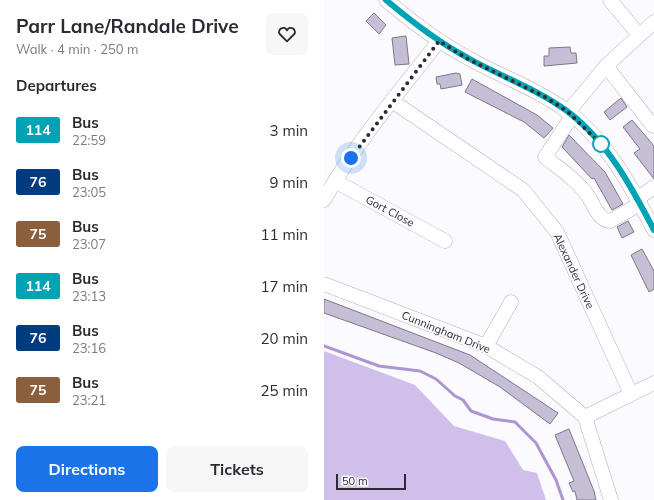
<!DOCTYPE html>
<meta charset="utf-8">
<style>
:root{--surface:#fff;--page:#f7f7f7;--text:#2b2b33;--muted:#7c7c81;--accent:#1a73e8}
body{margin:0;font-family:Mulish,sans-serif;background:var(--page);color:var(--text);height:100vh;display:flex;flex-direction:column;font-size:15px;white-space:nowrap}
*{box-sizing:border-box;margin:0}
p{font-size:13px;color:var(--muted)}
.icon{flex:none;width:22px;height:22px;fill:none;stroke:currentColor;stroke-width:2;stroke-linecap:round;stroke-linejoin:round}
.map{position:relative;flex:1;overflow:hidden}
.panel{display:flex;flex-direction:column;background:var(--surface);width:324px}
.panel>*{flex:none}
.badge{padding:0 8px;border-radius:3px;font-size:14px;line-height:26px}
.scale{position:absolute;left:12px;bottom:10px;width:70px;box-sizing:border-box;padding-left:4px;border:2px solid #2e2b33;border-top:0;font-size:11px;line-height:14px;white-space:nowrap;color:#2e2b33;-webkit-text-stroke:3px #fbfafe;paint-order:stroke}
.you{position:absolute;width:20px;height:20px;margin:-10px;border:3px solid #fff;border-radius:50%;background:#1a73e8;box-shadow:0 0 0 6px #1a73e833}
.map>.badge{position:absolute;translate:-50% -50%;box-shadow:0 0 0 2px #fff}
h2{padding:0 16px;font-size:15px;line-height:36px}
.round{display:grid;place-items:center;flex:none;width:42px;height:42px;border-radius:8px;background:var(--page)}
.overview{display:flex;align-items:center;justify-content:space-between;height:68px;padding:0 16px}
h1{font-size:19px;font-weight:700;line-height:30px}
.primary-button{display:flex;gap:8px;margin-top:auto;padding:8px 16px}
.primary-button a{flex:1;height:46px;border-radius:8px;background:var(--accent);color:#fff;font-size:16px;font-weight:700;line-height:46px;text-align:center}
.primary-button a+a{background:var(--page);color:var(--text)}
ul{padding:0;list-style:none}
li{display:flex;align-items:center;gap:12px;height:52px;padding:0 16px}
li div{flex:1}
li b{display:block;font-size:15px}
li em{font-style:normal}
li .badge{min-width:44px;font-weight:700;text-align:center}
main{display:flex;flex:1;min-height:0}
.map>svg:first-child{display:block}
.green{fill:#d0bfeb}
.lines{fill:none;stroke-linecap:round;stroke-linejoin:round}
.stream{stroke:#ad95d2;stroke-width:3}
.building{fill:#c6bed4;stroke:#7e778a}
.minor-casing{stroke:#b5adc2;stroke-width:15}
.minor{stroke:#fff;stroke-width:14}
.line-casing{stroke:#fff;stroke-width:9}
.line{stroke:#00a3b4;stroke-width:6}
.walk{stroke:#2e2b33;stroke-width:4;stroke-dasharray:0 7.2}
.stop-dot{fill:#fff;stroke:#00a3b4;stroke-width:2}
.labels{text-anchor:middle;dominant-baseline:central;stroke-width:3.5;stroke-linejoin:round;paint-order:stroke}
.street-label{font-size:11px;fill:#2e2b33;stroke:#fbfafe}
</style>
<main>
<section class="panel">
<div class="overview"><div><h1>Parr Lane/Randale Drive</h1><p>Walk · 4 min · 250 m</p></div><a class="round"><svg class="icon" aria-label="heart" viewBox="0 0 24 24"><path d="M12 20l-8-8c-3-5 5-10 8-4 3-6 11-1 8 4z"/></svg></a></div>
<h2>Departures</h2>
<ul>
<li><span class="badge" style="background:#00a3b4;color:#fff">114</span><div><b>Bus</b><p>22:59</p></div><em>3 min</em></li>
<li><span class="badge" style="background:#003b80;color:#fff">76</span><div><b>Bus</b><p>23:05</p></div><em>9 min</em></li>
<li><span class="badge" style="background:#8b5e3c;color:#fff">75</span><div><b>Bus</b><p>23:07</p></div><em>11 min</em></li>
<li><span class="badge" style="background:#00a3b4;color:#fff">114</span><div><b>Bus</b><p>23:13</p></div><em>17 min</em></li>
<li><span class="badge" style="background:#003b80;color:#fff">76</span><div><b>Bus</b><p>23:16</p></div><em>20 min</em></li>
<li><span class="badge" style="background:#8b5e3c;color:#fff">75</span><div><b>Bus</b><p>23:21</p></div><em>25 min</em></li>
</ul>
<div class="primary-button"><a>Directions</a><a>Tickets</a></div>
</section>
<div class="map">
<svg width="330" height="500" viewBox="0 0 330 500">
<rect width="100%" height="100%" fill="#fbfafe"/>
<!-- green -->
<polygon class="green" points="0,351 91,385 130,426 181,441 199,470 213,473 222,500 0,500"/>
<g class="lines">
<!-- stream -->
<polyline class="stream" points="0,346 55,366 96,371 112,379 131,396 139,400 147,411 169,419 191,422 212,443 232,480 239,500"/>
</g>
<!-- building -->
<g class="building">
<polygon points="50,13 62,25 55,34 42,21"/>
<polygon points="82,36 85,64 71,65 68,38"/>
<polygon points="246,47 247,53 252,53 253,63 220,66 220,56 225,56 225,48"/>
<polygon points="132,73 136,74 138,85 117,89 116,84 113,84 112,77"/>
<polygon points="148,79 213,115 229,128 220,138 200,122 141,92"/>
<polygon points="297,98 303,107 286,120 280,112"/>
<polygon points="308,120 330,146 330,179 310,153 316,149 299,127"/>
<polygon points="245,135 281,172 299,204 288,210 270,178 268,179 238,147"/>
<polygon points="304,221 310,232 298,238 293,227"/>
<polygon points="318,249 330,271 330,289 325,292 307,255"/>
<polygon points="0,299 146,355 234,413 226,424 176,387 135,363 112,353 0,313"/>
<polygon points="245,429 270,491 272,500 253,500 251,491 249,492 245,483 250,481 231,435"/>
</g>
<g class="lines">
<!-- minor casing -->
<g class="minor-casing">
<g id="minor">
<path d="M 62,0 C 88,22 114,42 144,58 C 176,76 213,89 243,111 C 283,141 307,186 330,230"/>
<polyline points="286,0 315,35"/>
<polyline points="282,66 329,126"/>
<polyline points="68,101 199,190 233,232 307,394"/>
<polyline points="244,112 282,66 330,22"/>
<path d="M 248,116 L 221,157 C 236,169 253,180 264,196 C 270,205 274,220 286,221 L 316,204"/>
<polyline points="11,181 121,241"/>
<polyline points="313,199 330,187"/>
<path d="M 0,200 C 30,145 76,91 115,41"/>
<polyline points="0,284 162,346 214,377 261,417 287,500"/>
<polyline points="162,346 187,302"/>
<polyline points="261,417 330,383"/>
</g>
</g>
<!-- minor -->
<use href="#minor" class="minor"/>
</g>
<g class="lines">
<!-- line casing -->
<g class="line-casing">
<path id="line" d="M 62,0 C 88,22 114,42 144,58 C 176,76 213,89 243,111 C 283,141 307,186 330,230"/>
</g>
<!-- line -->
<use href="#line" class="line"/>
<!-- walk -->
<polyline class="walk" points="27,158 115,41 144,59 221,97 244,112 282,149 277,144"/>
</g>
<!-- markers -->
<circle class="stop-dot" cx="277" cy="144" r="8"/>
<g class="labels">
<!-- street labels -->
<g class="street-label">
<text transform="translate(66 211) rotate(28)">Gort Close</text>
<text transform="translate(250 271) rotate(65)">Alexander Drive</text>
<text transform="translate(122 332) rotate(22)">Cunningham Drive</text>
</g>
</g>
</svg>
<div class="scale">50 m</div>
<div class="you" style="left:27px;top:158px"></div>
</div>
</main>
